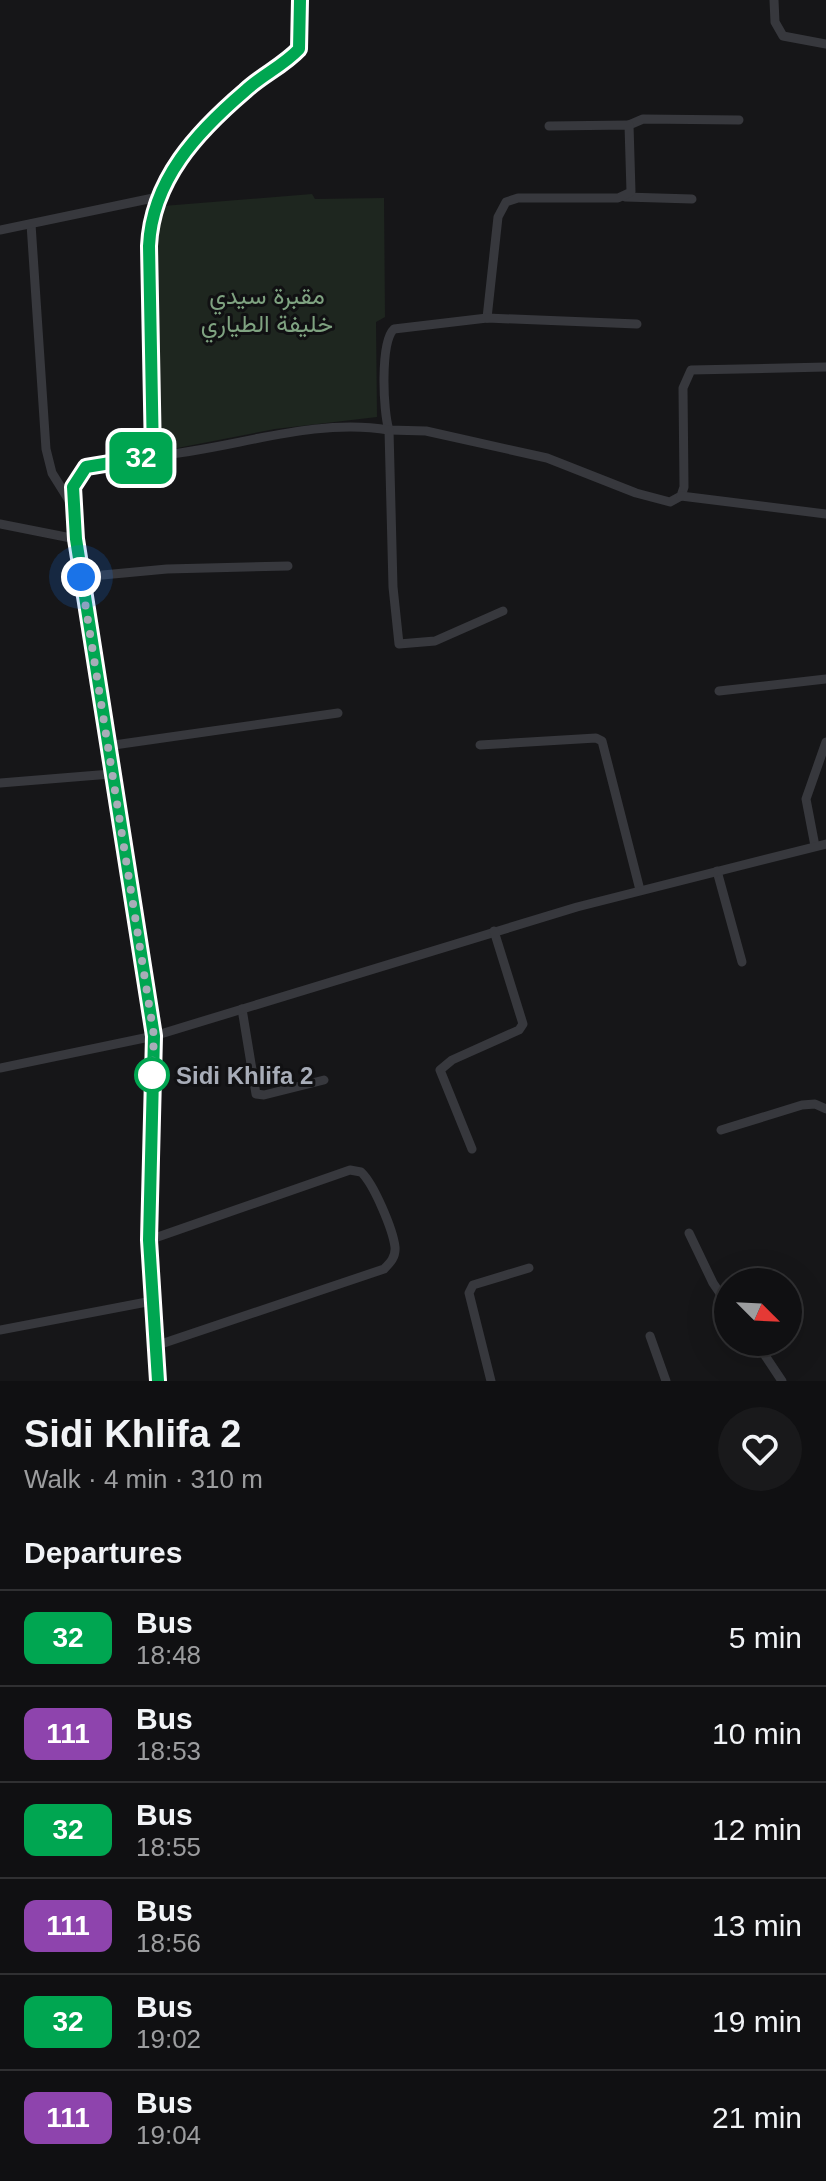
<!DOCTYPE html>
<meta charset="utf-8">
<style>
:root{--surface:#101012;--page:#19191b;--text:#f1f3f6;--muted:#9c9d9f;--line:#303032}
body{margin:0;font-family:Arial,Vazirmatn,sans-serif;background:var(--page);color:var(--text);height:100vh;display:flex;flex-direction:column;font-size:30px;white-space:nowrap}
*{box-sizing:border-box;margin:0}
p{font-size:26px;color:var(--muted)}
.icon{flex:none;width:44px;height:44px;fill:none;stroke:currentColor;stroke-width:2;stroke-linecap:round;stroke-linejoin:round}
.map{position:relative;height:1381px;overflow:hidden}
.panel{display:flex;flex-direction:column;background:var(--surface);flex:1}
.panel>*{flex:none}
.badge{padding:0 16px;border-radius:12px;font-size:28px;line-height:52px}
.needle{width:52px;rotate:114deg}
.fabs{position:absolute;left:714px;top:1268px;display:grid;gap:16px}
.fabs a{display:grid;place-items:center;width:88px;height:88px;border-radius:50%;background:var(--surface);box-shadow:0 8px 32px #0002,0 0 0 2px var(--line);font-size:40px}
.you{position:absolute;width:40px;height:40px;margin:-20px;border:6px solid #fff;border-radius:50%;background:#1a73e8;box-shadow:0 0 0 12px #1a73e833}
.map>.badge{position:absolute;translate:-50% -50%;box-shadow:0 0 0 4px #fff}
h2{padding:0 24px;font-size:30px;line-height:72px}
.round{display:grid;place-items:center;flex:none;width:84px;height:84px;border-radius:42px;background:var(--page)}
.head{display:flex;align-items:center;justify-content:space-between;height:136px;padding:0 24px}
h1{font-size:38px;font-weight:700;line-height:60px}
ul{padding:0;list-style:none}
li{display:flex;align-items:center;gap:24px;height:96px;padding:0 24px;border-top:2px solid var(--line)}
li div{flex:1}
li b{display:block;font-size:30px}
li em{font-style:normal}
li .badge{min-width:88px;font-weight:700;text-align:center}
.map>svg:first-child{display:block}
.green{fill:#1e261f}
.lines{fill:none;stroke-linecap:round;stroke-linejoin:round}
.street{stroke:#37383d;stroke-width:9}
.line-casing{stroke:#fff;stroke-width:18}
.line{stroke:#00a651;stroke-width:12}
.walk{stroke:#a8adb8;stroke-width:8;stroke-dasharray:0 14.4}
.stop-dot{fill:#fff;stroke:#00a651;stroke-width:4}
.labels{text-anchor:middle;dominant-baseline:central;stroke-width:6;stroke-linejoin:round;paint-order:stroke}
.park-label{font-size:24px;fill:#7fa381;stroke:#111113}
.stop-label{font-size:24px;font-weight:bold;fill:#a8adb8;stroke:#111113;text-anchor:start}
</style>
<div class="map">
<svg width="826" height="1381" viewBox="0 0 826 1381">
<rect width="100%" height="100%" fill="#161618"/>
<!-- green -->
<polygon class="green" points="312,194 315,199 384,198 385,317 376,322 377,417 275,429 167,450 160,444 156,229 163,206"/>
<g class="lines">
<!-- street -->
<g class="street">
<polyline points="774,0 775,22 783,36 826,44"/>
<polyline points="629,125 643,119 739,120"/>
<polyline points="625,197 692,199"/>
<polyline points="31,224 46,449 52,473 72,505"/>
<polyline points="0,230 158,197"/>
<polyline points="487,318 498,217 506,202 518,198 618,198 631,192 629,125 549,126"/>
<path d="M 637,324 L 487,318 L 394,329 C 380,342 383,412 389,430 L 426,431 L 547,458 L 636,493 L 670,502 L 681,496 L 684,487 L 683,388 L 691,370 L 826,367"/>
<path d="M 153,456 C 231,450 310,417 389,430 L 393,587 L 399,644 L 435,641 L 503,611"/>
<polyline points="681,496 826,514"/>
<polyline points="0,524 76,539"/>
<polyline points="81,577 167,569 288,566"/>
<polyline points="719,691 826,679"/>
<polyline points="480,745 596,738 602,741 640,890"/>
<polyline points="107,746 338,713"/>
<polyline points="0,783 111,774"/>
<polyline points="815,846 806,799 826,742"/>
<polyline points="717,871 742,962"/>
<polyline points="242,1009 256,1094 264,1095 324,1080"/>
<polyline points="0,1068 154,1036 577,907 826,844"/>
<polyline points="721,1130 802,1105 815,1104 826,1109"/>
<polyline points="472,1149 440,1070 452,1060 519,1030 523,1024 494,931"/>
<polyline points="689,1233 713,1283 728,1305"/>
<path d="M 149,1240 L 350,1170 L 361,1172 C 374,1184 393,1230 395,1247 C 396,1257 390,1263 384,1269 L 155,1346"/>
<polyline points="0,1330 152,1301"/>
<polyline points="650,1336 666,1381"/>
<polyline points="756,1342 782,1381"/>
<path d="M 158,1381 L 149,1240 L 154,1036 L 76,539 L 73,487 L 86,467 L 153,456 L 149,246 C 152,180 197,132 245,91 C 262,75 283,66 299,49 L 300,0"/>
<polyline points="491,1381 469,1293 473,1285 529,1268"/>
</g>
</g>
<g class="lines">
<!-- line casing -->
<g class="line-casing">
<path id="line" d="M 158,1381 L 149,1240 L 154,1036 L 76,539 L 73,487 L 86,467 L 153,456 L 149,246 C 152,180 197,132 245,91 C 262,75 283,66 299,49 L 300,0"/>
</g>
<!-- line -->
<use href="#line" class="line"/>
<!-- walk -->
<polyline class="walk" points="81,577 154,1036 152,1075"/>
</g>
<!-- markers -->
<circle class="stop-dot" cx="152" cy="1075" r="16"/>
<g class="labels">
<!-- park labels -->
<g class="park-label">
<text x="267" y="295">مقبرة سيدي<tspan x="267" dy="28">خليفة الطياري</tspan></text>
</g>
<!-- stop labels -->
<g class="stop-label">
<text x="176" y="1075">Sidi Khlifa 2</text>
</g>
</g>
</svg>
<div class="fabs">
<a><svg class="needle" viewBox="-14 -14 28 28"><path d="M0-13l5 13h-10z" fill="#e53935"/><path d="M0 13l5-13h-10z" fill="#9c9d9f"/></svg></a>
</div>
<div class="you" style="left:81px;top:577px"></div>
<b class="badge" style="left:141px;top:458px;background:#00a651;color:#fff">32</b>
</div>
<section class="panel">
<div class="head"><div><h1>Sidi Khlifa 2</h1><p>Walk · 4 min · 310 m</p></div><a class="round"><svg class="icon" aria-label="heart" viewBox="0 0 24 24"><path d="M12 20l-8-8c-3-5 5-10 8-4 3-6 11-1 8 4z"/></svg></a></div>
<h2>Departures</h2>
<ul>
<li><span class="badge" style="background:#00a651;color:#fff">32</span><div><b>Bus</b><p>18:48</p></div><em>5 min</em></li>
<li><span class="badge" style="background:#8e44ad;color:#fff">111</span><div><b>Bus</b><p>18:53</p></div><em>10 min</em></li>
<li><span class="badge" style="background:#00a651;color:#fff">32</span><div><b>Bus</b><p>18:55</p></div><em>12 min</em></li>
<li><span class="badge" style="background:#8e44ad;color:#fff">111</span><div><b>Bus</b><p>18:56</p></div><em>13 min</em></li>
<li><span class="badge" style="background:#00a651;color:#fff">32</span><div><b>Bus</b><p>19:02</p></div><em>19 min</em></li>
<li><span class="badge" style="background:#8e44ad;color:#fff">111</span><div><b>Bus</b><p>19:04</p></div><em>21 min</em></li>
</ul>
</section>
